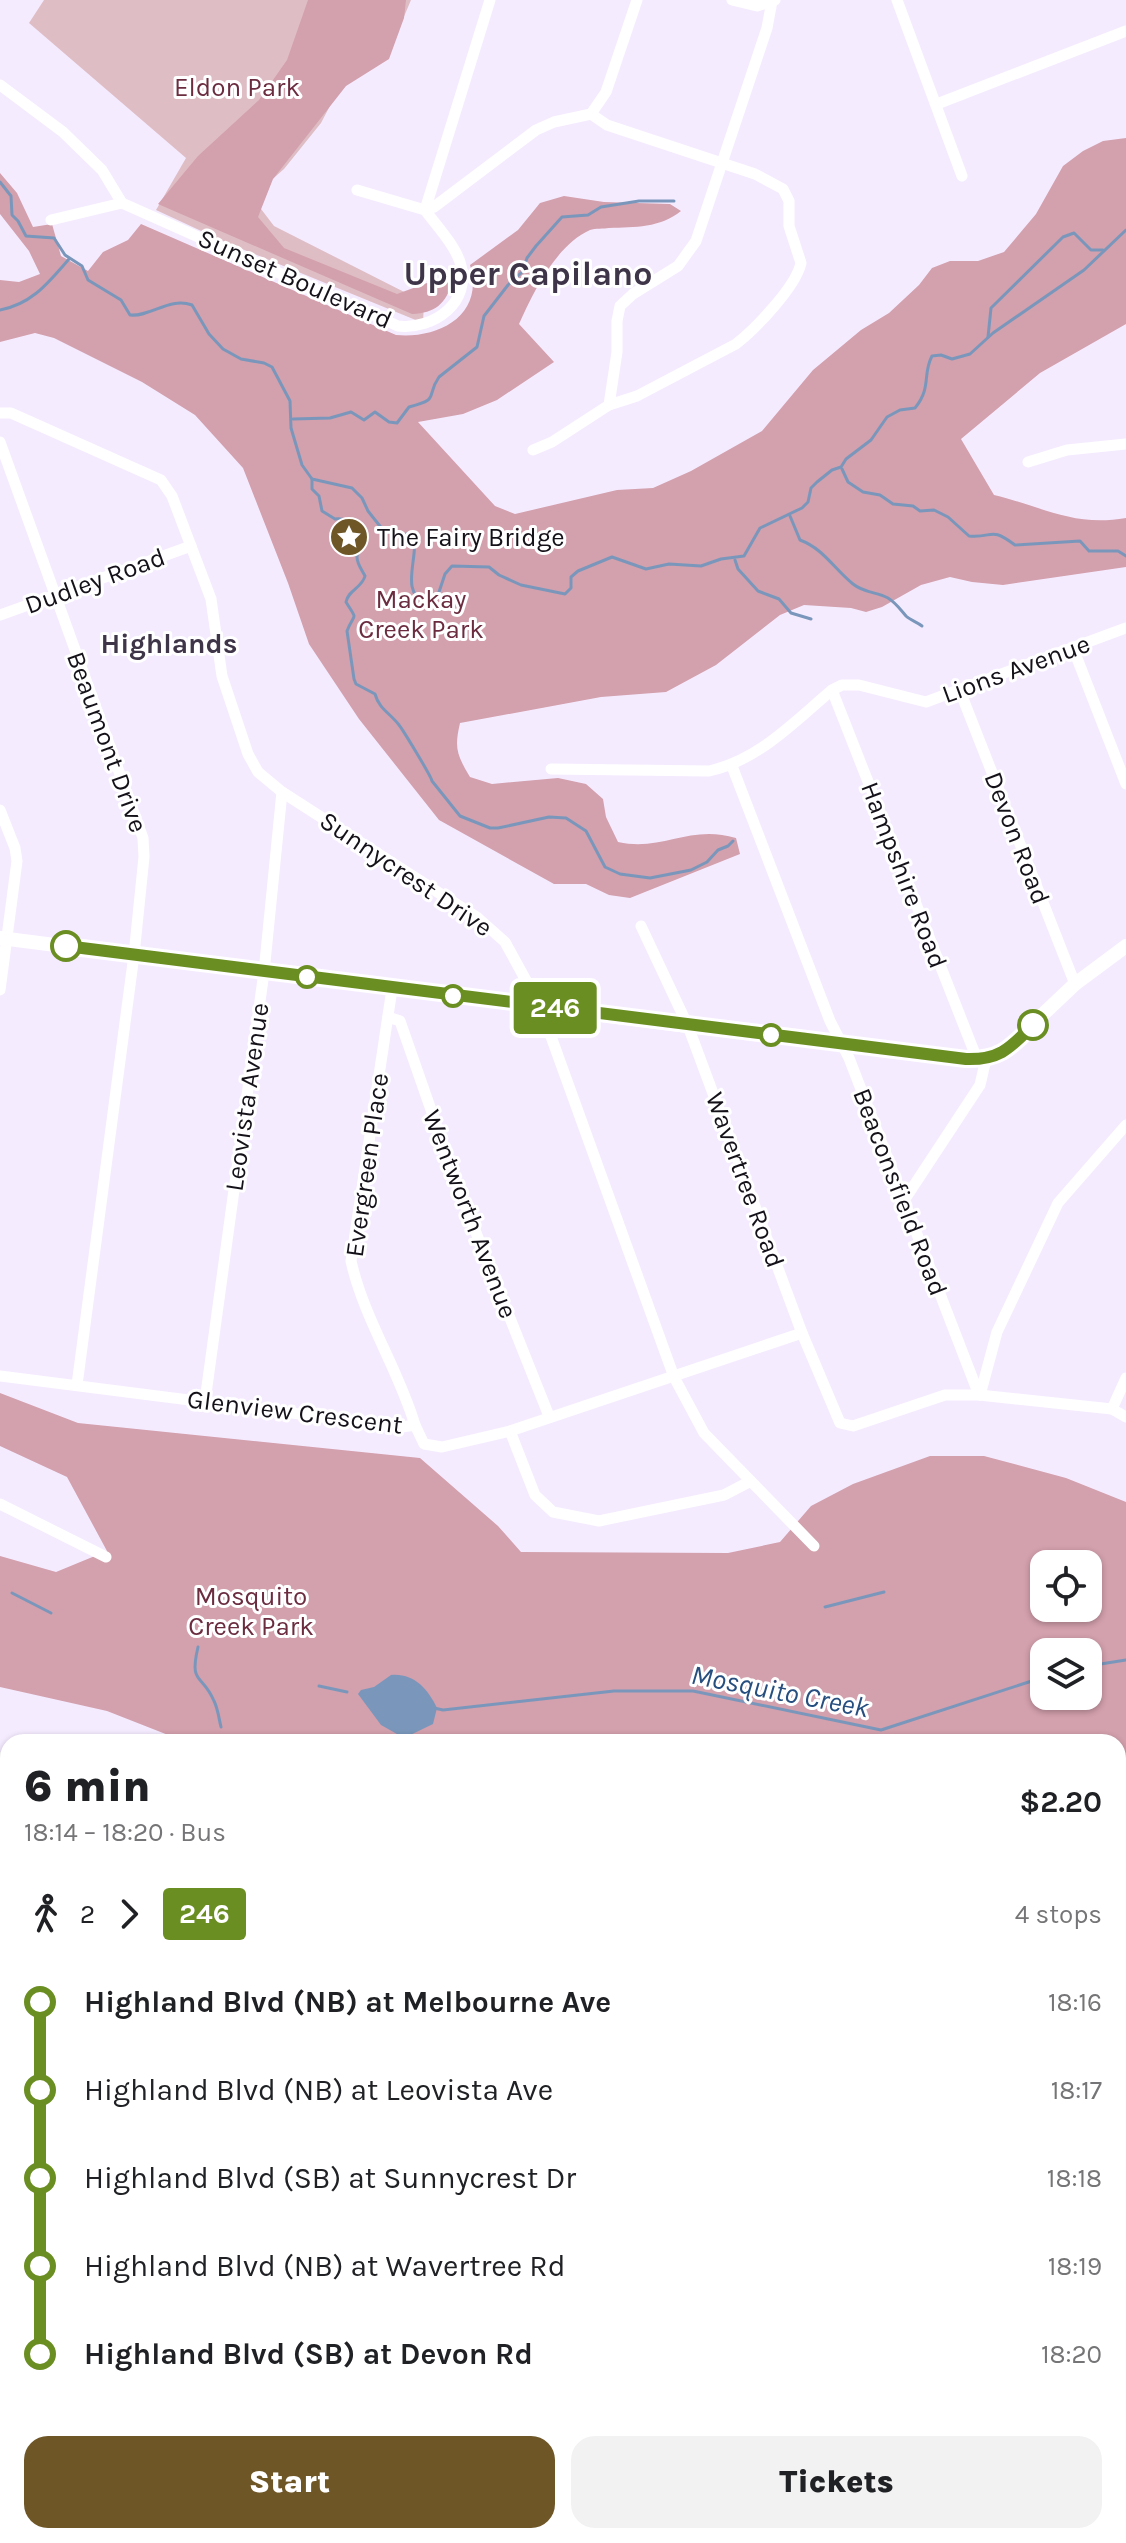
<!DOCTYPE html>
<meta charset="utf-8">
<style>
:root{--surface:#fff;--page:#f2f2f2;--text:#202124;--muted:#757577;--accent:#6e5627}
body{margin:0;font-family:Karla,sans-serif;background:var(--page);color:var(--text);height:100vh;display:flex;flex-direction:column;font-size:30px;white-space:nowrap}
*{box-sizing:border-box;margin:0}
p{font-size:26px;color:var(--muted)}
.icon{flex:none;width:44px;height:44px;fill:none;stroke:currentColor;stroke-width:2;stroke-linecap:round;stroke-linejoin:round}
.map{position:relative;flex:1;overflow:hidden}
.panel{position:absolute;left:0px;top:1734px;width:1126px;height:810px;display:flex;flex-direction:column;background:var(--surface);border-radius:24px 24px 0 0;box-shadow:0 2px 6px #0004}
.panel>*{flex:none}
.badge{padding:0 16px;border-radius:6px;font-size:28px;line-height:52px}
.tools{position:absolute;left:1030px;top:1550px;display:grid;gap:16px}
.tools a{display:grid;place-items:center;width:72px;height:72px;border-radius:16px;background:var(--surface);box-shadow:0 2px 6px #0004;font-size:40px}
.map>.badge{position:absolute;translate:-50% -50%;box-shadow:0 0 0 4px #fff}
.legs{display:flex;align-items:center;gap:12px;height:88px;padding:0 24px;font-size:26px}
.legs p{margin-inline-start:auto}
.head{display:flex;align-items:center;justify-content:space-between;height:136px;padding:0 24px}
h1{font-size:44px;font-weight:800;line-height:60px}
.button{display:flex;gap:16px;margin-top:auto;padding:16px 24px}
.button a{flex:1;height:92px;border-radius:24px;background:var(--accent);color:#fff;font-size:32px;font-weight:800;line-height:92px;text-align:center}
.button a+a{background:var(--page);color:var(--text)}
ul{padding:0 24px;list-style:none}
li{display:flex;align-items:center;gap:28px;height:88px;font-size:30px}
li i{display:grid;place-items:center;width:12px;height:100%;margin:0 10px;background:currentColor}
li i::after{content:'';width:20px;height:20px;margin:-10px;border:6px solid;border-radius:50%;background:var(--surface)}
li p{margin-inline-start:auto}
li:first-child i{background:linear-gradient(#0000 50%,currentColor 0)}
li:last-child i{background:linear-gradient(currentColor 50%,#0000 0)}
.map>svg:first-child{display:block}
.green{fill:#dfbdc5}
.forest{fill:#d3a0ad;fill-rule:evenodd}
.water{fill:#7a97bb}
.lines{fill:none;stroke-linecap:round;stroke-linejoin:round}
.stream{stroke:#7a97bb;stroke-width:3}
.minor{stroke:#fff;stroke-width:11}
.tertiary{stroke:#fff;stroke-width:14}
.line-1-casing{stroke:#fff;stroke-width:18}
.line-1{stroke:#6b8e23;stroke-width:12}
.stop-1-dot{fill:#fff;stroke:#6b8e23;stroke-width:4}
.labels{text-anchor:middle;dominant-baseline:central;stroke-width:6;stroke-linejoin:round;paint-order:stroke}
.park-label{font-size:26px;fill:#6b2c40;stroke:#fff}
.street-label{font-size:26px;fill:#151119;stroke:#fff}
.poi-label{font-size:26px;fill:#151119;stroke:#fff;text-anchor:start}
.neighbourhood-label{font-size:28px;font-weight:bold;fill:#3f3548;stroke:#fff}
.water-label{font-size:28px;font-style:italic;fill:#264e7f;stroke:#fff}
.district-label{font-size:34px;font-weight:bold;fill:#3f3548;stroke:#fff}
</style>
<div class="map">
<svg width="1126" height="2543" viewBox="0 0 1126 2543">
<rect width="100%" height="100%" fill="#f5ebff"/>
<!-- green -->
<g class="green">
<polygon points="44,0 411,0 389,52 353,62 321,123 284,169 252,197 274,226 424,302 423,323 225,242 156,210 186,158 29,23"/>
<polygon points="0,2372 8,2376 8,2467 0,2459"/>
<polygon points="247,2536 285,2536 283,2543 245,2543"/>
<polygon points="297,2536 394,2536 392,2543 295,2543"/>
<polygon points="705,2536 773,2536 776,2543 707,2543"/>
</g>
<!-- forest -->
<g class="forest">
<path d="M 308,0 L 406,0 L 404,18 L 389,59 L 346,86 L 273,179 L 258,217 L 284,248 L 397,294 L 427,283 L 452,282 C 446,304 435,313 412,314 L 158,204 L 198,156 L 259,100 L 287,60 Z"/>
<path d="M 1126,138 L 1126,324 L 1040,373 L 961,439 L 994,495 C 1044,507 1073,527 1126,518 L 1126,567 L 1003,585 L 972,582 L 950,577 L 921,585 L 882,607 L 866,612 L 851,608 L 804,605 L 780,615 L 716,665 L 666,692 L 601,697 L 460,723 C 454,749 457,755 470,777 L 492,784 L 558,778 L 586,784 L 603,799 L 606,817 L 618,842 C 663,852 689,824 736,838 L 740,854 L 630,898 L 609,895 L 586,884 L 554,884 L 439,820 L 359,719 L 309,644 L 288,583 L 243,468 L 195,415 L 142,382 L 54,338 L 35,333 L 0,342 L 0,280 L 19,282 L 40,274 L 29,251 L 0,214 L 0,173 L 17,193 L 33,227 L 52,224 L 61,256 L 88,271 L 103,252 L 128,240 L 141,224 L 396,335 C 439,339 485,315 470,265 L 518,230 L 540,203 L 564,196 L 604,202 L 670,204 L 681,211 C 660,228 635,227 609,228 C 604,229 595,228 590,230 C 556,245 533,293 519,324 L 554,362 L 497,400 L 463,414 L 418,422 L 495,506 L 515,514 L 617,490 L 653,488 L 691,471 L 762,431 L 813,370 L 861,330 L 889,313 L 919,285 L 932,268 L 950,261 L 978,261 L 1004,252 L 1036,214 L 1063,166 L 1083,151 L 1103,141 Z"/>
<path d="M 0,1393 L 78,1423 L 420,1458 L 498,1526 L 521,1552 L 728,1553 L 780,1542 L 811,1506 L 853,1484 L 930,1456 L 984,1456 L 1066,1478 L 1126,1502 L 1126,1822 L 1118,1824 L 1118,1742 L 186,1742 L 107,1711 L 0,1687 L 0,1556 L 56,1572 L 107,1551 L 67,1477 L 0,1446 ZM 1044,1564 L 1088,1564 L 1088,1608 L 1044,1608 ZM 1044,1652 L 1088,1652 L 1088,1696 L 1044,1696 Z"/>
<polygon points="1126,2401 1126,2475 1118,2466 1118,2410"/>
<polygon points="519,2536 649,2536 644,2543 517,2543"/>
<polygon points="791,2536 837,2536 840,2543 794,2543"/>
</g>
<!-- water -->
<path class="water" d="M 391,1675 C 414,1673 428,1689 437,1708 L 433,1724 L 404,1738 L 381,1725 L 358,1694 L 361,1690 L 374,1687 Z"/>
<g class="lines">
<!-- stream -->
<g class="stream">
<path d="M 0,182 L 11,196 L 12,215 L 18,221 L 26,236 L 54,238 L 65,255 L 82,266 L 88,280 L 121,300 L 130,315 C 151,317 169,297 192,305 L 209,334 L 223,349 L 241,359 L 264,363 L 272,367 L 290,401 L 291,428 L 302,465 L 312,479 L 352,488 L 362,498 L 368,511 L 383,530 L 401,536 L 412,532 C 422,553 397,592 426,603 L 438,595 L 445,574 L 452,566 L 489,567 L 499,575 L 521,585 L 565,594 L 571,588 L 571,577 L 578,571 L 612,557 L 646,569 L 669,564 L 701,566 L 721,559 L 744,556 L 760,528 L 802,508 L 808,502 L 811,488 L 817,482 L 832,470 L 841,467 L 846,459 L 871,440 L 887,417 L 900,410 L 915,408 C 932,387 922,375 932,356 L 941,355 L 952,359 L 970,354 L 993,333 L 1084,270 L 1126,230"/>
<path d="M 0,310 C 32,304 48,283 69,259"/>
<polyline points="988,337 991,308 1063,237 1074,233 1091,250 1103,250"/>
<path d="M 293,419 L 330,418 L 351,412 L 364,420 L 375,412 L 389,422 L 397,423 L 409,407 C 441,399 425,397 439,377 L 477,347 L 484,316 L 508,285 L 522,272 L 527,258 L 536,246 L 562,217 L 588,215 L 601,207 L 639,201 L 674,201"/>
<path d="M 842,469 L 848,482 L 863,492 L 880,495 L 893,504 L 913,506 L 920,511 L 934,510 L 948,517 L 969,536 C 995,538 989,526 1015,545 L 1080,541 L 1089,551 L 1118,551 L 1126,556"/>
<path d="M 312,479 L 312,489 L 319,496 L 322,511 L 335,519 C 350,517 359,529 360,544 C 361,550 357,552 357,557 C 357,564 362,570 365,576 C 362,588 348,590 346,602 C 358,622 355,611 347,631 L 354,679 L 356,684 L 375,694 C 379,709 390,713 399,725 C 403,730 431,776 432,781 L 460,816 L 490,828 L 498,828 L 549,817 L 566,818 L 586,831 L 605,867 L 620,874 L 650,878 L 691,870 L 707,862 L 718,850 L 728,846 L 733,841"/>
<path d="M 790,516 L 800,540 C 824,549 834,569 853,584 C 864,593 877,592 888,598 C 896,603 900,609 906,616 C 910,620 917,622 922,626"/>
<polyline points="735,560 738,569 758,591 779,599 791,613 811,619"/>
<polyline points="12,1593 51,1613"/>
<polyline points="825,1607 884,1592"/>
<path d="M 198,1647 C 189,1685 202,1673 214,1701 C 218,1709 219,1719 221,1727"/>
<polyline points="1088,1666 1126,1660"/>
<polyline points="319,1686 347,1692"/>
<polyline points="434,1708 443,1710 614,1691 693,1691 881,1730 1044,1677"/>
<polyline points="0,2393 8,2396"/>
<polyline points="1118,2407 1126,2416"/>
<polyline points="519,2536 552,2543"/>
<polyline points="814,2536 817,2543"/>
<polyline points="591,2543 606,2536"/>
</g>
<!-- minor -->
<g class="minor">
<polyline points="732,0 757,6 775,0"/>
<polyline points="897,0 962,176"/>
<path d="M 0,85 L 63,132 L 102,170 L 122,203 L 398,326 C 434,330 473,302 460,262 C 454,244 436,225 425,210"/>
<polyline points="937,104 1126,31"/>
<polyline points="591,114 606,92 637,0"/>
<polyline points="357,190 425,210 434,207 536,130 554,122 591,114"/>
<polyline points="425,210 490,0"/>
<polyline points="51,220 122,203"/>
<polyline points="609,405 617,352 617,321 620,306 633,294 678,266 696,241 767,28 772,1"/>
<polyline points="0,413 11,413 161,480 172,496 211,599 222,676 248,754 258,772 282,792 478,918 505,942 540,1006 674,1377 704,1433 814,1546"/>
<polyline points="0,442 143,838 144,857 134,955 77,1385"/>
<path d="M 533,450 L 552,442 L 609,405 L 637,396 L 736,344 C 755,329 796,287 801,263 L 789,226 L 789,201 L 783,189 L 755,174 L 607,125 L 591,114"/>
<polyline points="1028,462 1067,450 1126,444"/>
<polyline points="0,615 191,546"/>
<polyline points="1073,648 1126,784"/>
<polyline points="832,690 977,1059"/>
<polyline points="960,691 1075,984"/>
<polyline points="732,766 830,1021 849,1058 979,1395"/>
<path d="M 551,769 L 709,771 C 759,760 794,722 832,690 L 842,685 L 859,685 L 926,702 L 1126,628"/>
<polyline points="0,810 15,848 17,861 0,990"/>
<polyline points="641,926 688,1026 802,1333 840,1423 853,1426 945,1395 979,1395 1112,1409 1126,1417"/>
<path d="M 392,989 L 351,1261 C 364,1319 398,1368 415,1425"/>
<polyline points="388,1017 400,1021 459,1190 549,1416"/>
<polyline points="903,1202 980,1085 986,1059"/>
<polyline points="0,1376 402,1427 415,1425 424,1444 442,1447 510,1431 802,1333"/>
<polyline points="980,1395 997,1332 1058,1203 1126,1125"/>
<polyline points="205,1401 264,972 282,792"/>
<polyline points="1112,1409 1126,1378"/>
<polyline points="510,1431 535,1495 553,1512 599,1521 724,1495 749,1482"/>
<polyline points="0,1504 106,1557"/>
<polyline points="0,1758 8,1759"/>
<polyline points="1118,2207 1126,2198"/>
<polyline points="0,2247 8,2158"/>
<polyline points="1118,2398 1126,2390"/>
<polyline points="46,2543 99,2536"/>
<polyline points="496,2543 498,2536"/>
</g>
<!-- tertiary -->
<g class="tertiary">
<polyline points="0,938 688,1026 977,1059 1002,1053 1075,984 1126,946"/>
<polyline points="0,2034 8,2034"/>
<polyline points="1118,2261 1126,2269"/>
</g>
</g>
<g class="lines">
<!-- line-1 casing -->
<g class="line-1-casing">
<path id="line-1" d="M 66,946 L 966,1059 C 1000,1060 1010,1048 1033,1025"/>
</g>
<!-- line-1 -->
<use href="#line-1" class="line-1"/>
</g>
<!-- icons -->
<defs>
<g id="sight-disc" transform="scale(2)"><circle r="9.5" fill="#6e5627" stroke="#fff"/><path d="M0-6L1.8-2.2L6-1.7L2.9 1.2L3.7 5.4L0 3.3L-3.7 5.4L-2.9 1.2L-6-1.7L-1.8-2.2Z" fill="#fff"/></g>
</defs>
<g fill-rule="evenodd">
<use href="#sight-disc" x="349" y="537"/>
</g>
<!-- markers -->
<g class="stop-1-dot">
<circle cx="66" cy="946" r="14"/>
<circle cx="307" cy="977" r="10"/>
<circle cx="453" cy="996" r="10"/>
<circle cx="1033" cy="1025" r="14"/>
<circle cx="771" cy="1035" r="10"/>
</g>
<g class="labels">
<!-- park labels -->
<g class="park-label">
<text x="237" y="87">Eldon Park</text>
<text x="421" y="599">Mackay<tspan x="421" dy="30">Creek Park</tspan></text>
<text x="251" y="1596">Mosquito<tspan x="251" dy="30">Creek Park</tspan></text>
</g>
<!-- street labels -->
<g class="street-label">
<text transform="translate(295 279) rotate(24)">Sunset Boulevard</text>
<text transform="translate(95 581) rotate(-20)">Dudley Road</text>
<text transform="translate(1016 669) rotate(-20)">Lions Avenue</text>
<text transform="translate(107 742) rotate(70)">Beaumont Drive</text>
<text transform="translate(1017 838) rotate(69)">Devon Road</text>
<text transform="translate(406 874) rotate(34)">Sunnycrest Drive</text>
<text transform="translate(904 875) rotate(69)">Hampshire Road</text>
<text transform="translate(247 1097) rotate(-82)">Leovista Avenue</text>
<text transform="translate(367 1165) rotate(-82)">Evergreen Place</text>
<text transform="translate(745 1180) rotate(70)">Wavertree Road</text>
<text transform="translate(900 1192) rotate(69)">Beaconsfield Road</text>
<text transform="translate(470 1214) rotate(69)">Wentworth Avenue</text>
<text transform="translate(295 1412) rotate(7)">Glenview Crescent</text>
</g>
<!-- poi labels -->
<g class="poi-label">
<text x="377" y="537">The Fairy Bridge</text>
</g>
<!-- neighbourhood labels -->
<g class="neighbourhood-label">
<text x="169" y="643">Highlands</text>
</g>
<!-- water labels -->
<g class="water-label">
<text transform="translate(780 1691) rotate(11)">Mosquito Creek</text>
</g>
<!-- district labels -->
<g class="district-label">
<text x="528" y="274">Upper Capilano</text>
</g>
</g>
</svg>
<div class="tools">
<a><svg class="icon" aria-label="locate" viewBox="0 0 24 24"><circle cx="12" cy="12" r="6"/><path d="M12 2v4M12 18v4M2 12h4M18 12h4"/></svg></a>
<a><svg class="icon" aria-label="layers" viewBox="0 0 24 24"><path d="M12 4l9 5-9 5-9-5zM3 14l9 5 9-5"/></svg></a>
</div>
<b class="badge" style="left:555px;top:1008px;background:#6b8e23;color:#fff">246</b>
<section class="panel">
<div class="head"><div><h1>6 min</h1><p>18:14 – 18:20 · Bus</p></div><b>$2.20</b></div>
<div class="legs"><svg class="icon" aria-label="walk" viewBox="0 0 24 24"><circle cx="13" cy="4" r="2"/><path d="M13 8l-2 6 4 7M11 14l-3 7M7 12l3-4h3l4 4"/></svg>2<svg class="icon" aria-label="forward" viewBox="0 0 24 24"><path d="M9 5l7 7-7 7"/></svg><b class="badge" style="background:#6b8e23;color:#fff">246</b><p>4 stops</p></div>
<ul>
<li><i style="color:#6b8e23"></i><b>Highland Blvd (NB) at Melbourne Ave</b><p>18:16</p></li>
<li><i style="color:#6b8e23"></i><span>Highland Blvd (NB) at Leovista Ave</span><p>18:17</p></li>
<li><i style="color:#6b8e23"></i><span>Highland Blvd (SB) at Sunnycrest Dr</span><p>18:18</p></li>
<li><i style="color:#6b8e23"></i><span>Highland Blvd (NB) at Wavertree Rd</span><p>18:19</p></li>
<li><i style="color:#6b8e23"></i><b>Highland Blvd (SB) at Devon Rd</b><p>18:20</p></li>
</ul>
<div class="button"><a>Start</a><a>Tickets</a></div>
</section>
</div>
